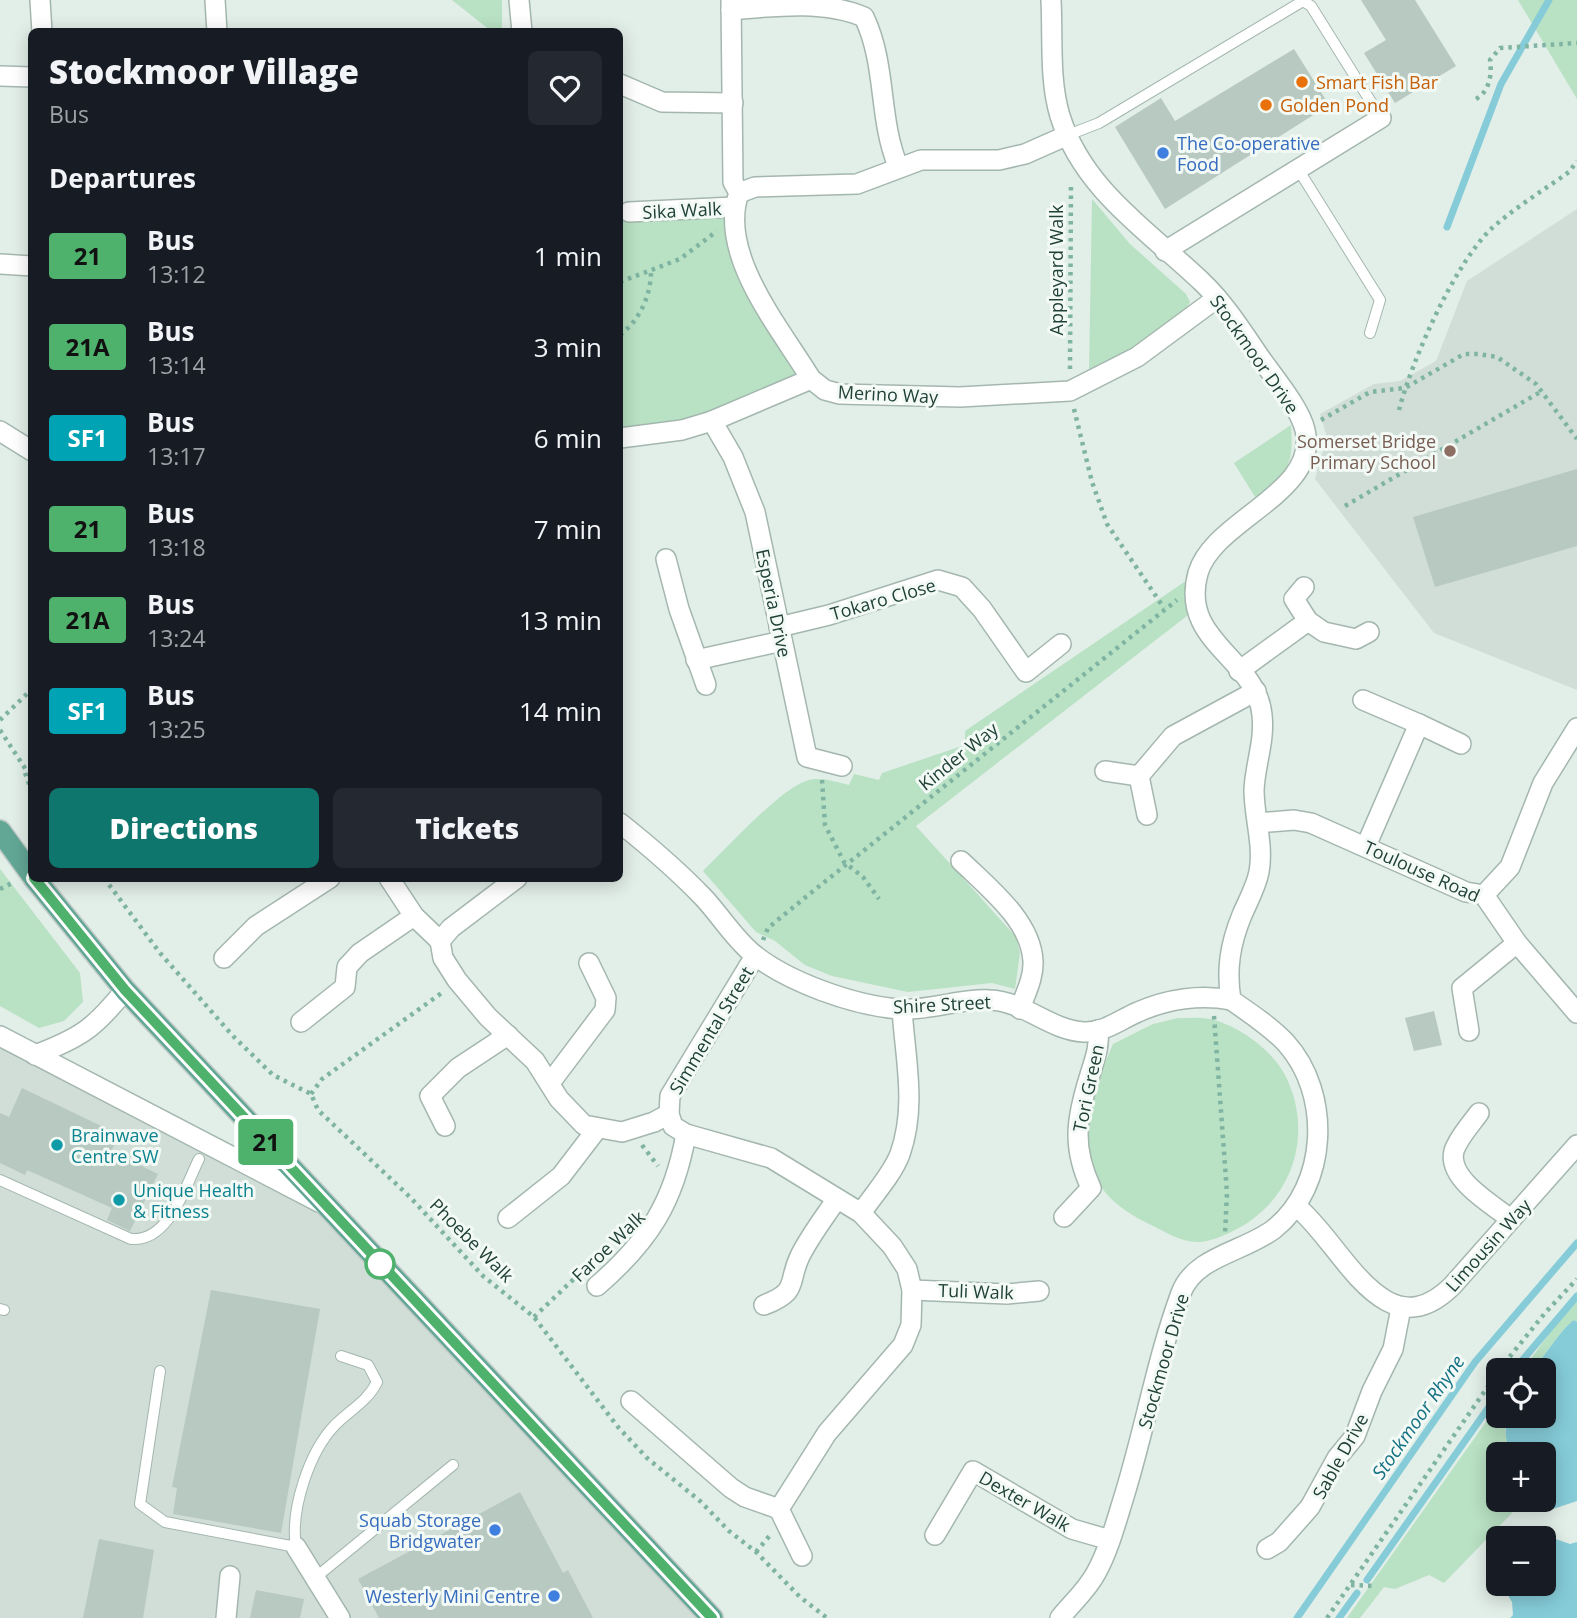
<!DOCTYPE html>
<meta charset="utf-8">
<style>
:root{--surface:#171b24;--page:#242831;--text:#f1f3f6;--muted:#9ea1a6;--accent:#0f766e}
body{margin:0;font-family:"Open Sans",sans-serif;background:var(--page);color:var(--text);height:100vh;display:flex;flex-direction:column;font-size:26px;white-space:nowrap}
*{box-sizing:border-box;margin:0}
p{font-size:23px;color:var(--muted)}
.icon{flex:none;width:38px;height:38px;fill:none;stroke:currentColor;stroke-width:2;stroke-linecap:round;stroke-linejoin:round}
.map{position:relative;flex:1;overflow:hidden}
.sheet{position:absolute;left:28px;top:28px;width:595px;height:854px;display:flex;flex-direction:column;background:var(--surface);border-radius:10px;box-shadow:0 4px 18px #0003}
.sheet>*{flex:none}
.badge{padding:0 14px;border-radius:5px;font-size:24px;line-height:46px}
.controls{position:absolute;left:1486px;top:1358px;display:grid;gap:14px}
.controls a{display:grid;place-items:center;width:70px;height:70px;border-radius:10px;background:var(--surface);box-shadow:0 4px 18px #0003;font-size:35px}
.map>.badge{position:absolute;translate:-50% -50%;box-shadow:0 0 0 4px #fff}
h2{padding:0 21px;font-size:26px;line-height:63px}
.round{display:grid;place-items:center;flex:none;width:74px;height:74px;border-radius:10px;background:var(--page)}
.summary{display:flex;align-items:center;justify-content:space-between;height:119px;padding:0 21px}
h1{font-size:33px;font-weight:800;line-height:52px}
.primary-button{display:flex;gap:14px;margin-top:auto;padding:14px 21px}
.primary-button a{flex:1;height:80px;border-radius:10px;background:var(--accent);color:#fff;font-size:28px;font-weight:800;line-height:80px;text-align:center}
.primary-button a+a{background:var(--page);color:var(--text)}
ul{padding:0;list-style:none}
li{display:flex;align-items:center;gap:21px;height:91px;padding:0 21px}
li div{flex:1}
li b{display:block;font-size:26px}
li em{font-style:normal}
li .badge{min-width:77px;font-weight:700;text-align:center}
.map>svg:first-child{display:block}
.built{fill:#d0ded7}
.green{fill:#b9e1c3}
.water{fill:#85ccd8}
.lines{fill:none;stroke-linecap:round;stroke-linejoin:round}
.stream{stroke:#85ccd8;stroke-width:7}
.building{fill:#b7c9c1}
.lane-casing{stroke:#a4b7af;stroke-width:12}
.street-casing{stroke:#a4b7af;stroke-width:22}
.primary-casing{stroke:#c1cac7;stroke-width:24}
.path{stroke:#7fb4a3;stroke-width:4.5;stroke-dasharray:3.5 5;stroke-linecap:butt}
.lane{stroke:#fff;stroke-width:10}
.street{stroke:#fff;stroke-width:19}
.primary{stroke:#62a795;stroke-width:21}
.line-casing{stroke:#fff;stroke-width:16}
.line{stroke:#4eb16c;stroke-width:10}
.food-dot{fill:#e8710a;stroke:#f3faf6;stroke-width:2.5}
.shop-dot{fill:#3f7fe0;stroke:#f3faf6;stroke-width:2.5}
.education-dot{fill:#8d6e63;stroke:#f3faf6;stroke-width:2.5}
.culture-dot{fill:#0f9aa8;stroke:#f3faf6;stroke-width:2.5}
.stop-dot{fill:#fff;stroke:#4eb16c;stroke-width:3.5}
.labels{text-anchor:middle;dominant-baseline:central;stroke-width:6;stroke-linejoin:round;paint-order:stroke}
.food-label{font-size:18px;fill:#c56008;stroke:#f3faf6;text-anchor:start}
.shop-label{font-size:18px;fill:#366cbe;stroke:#f3faf6;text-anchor:end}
.street-label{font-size:18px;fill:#204137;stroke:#f3faf6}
.education-label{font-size:18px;fill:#785e54;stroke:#f3faf6;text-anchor:end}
.culture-label{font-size:18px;fill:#0d838f;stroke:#f3faf6;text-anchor:start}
.water-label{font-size:19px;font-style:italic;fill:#147183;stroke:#f3faf6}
</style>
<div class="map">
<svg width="1577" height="1618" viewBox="0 0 1577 1618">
<rect width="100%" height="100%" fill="#e2eee8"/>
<!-- built -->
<g class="built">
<polygon points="1577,209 1577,690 1434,633 1315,479 1327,437 1320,414 1374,384 1400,381 1436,361 1467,281"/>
<polygon points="0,1036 323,1204 712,1618 0,1618"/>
</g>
<!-- green -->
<g class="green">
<polygon points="452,0 502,0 502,31 491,31"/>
<polygon points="1518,0 1577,0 1577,99"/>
<path d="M 1092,199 L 1130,244 L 1186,294 L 1190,302 C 1177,329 1116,357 1089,373 Z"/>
<polygon points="734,207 736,238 811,379 712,421 620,438 620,218 629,212"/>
<path d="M 1291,425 C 1294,468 1287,471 1257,500 L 1234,463 Z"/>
<path d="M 1199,572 L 1197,608 L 916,826 L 1016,937 L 1020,953 L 1015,989 L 992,983 L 908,992 L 832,976 L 805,965 L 775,941 L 756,932 L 703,871 C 726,849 779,790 806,781 C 820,776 835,782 849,785 L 854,774 L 879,780 L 882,773 L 965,745 L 965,731 Z"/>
<polygon points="0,869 80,973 83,1002 64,1021 39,1028 0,1006"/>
<path d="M 1178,1018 C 1188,1018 1200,1017 1210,1019 C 1240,1026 1274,1051 1287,1079 C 1314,1137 1291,1203 1233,1231 C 1223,1236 1209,1242 1198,1242 C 1180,1242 1164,1231 1149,1224 C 1062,1183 1082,1116 1113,1044 L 1153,1024 Z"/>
<path d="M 1577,1295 L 1577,1322 L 1574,1320 C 1563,1327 1543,1358 1533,1370 L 1523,1370 Z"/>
<polygon points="1498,1405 1498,1416 1508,1416 1505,1431 1510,1450 1508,1454 1498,1454 1498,1500 1510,1500 1512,1513 1444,1583 1429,1575 1395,1589 1384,1587 1360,1618 1347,1618"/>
</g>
<!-- water -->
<g class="water">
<path d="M 1574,1320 L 1577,1322 L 1577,1501 L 1547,1511 L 1533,1500 L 1544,1500 L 1544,1454 L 1513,1454 C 1505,1442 1504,1430 1508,1416 L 1544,1416 L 1544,1370 L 1533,1370 C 1543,1358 1563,1327 1574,1320 Z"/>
<polygon points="1553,1538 1570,1544 1577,1542 1577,1618 1510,1618 1513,1615 1512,1602 1501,1584 1544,1584 1544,1543"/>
</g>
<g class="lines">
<!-- stream -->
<g class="stream">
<polyline points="1447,227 1501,84 1549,0"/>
<polyline points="1514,1370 1577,1296"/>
<polyline points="1367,1580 1498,1394"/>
<polyline points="1297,1618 1475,1362 1577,1243"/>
<polyline points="1339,1618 1357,1593"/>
</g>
</g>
<!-- building -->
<g class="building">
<polygon points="1361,0 1415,0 1456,66 1395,103 1364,53 1386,40"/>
<polygon points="1294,49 1329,105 1165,209 1115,127 1161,98 1175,121"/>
<polygon points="1577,469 1577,546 1435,587 1413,517"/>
<polygon points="1434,1011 1442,1045 1414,1051 1405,1018"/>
<polygon points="22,1088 120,1135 111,1151 158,1174 130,1231 107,1220 112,1208 27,1170 25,1175 0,1163 0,1113 9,1117"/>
<polygon points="211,1290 320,1309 281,1533 173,1514 177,1488 172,1487"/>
<polygon points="520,1492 563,1573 568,1570 593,1618 379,1618 358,1579"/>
<polygon points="99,1539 154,1550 143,1618 83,1618"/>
<polygon points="256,1590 304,1599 300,1618 250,1618"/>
</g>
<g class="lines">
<!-- lane casing -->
<g class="lane-casing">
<g id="lane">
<polyline points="1068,135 1099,123 1303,1 1311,6 1381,118"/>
<polyline points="1298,169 1380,300 1370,333"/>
<path d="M 0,1180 L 131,1239 C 169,1242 185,1187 199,1159"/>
<polyline points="0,1309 4,1310"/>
<path d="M 160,1371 L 140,1504 L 165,1522 L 296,1547 C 290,1510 309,1452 335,1425 C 350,1410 368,1401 377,1382 L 368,1365 L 341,1356"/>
<polyline points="315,1578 453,1465"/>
</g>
</g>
<!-- street casing -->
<g class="street-casing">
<g id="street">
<polyline points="40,0 42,32"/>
<polyline points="215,0 217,32"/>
<polyline points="519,0 522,32"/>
<path d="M 731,0 L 733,182 L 739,193 C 717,254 781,329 811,379 L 825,390 L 840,394 L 960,397 L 1070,391 L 1137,357 L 1217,298"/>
<path d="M 1051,0 C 1053,37 1049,80 1060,116 C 1083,190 1150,232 1202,282 C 1225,304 1242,331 1259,356 C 1273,376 1300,408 1305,430 C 1320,493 1214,519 1198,573 C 1179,642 1257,658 1262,715 C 1265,741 1255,765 1254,790 C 1254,817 1264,845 1259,872 C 1256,887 1248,901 1242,915 C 1230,944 1226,970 1231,1000 C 1250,1013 1271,1027 1286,1043 C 1332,1094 1328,1186 1274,1229 C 1244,1252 1195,1256 1181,1293 C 1156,1361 1144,1434 1122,1503 C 1115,1526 1108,1551 1096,1573 C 1087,1590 1072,1603 1060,1618"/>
<path d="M 731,10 C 774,6 825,0 864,17 C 887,65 878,118 898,166"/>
<polyline points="0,76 32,77"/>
<polyline points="620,84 662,102 733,103"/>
<polyline points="739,193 755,187 857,184 921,160 999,160 1025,154 1068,135"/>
<polyline points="629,212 734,207"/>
<polyline points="1165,251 1381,118"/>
<polyline points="0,264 32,266"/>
<polyline points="712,421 733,457 755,512 807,757 842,766"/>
<polyline points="0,431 32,451"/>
<polyline points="620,438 682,430 712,421 811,379"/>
<polyline points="666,559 679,609 706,685"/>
<polyline points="1304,587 1294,599 1308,621"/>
<polyline points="779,627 829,615 938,580 962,587 982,609 1026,672 1061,644"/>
<polyline points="696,660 782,641"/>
<polyline points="1239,671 1308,621 1324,632 1356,639 1369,632"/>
<polyline points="1363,700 1419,724 1366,846"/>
<polyline points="1419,724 1461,744"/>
<polyline points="1105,771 1139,776 1173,736 1256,691"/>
<polyline points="1139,776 1147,815"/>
<path d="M 620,823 C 649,846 677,870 703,897 C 720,915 733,937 752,953 C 787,982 855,1006 900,1009 C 930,1011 960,998 990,1000 C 1024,1001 1049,1030 1084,1032 C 1104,1033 1121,1019 1138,1012 C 1167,999 1201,994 1231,1000"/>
<polyline points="1258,823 1294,820 1311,823 1466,892 1484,895 1517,943 1577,1013"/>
<path d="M 961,861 C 989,888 1031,921 1033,961 C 1034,978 1025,994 1020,1009"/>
<polyline points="389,878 414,916 440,941 443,958 457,980 488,1017 535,1061 559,1099 584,1125 622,1132 654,1122 669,1114"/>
<polyline points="1484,895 1510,867 1543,783 1577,728"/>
<polyline points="440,941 451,928 517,878"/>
<polyline points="755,956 670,1096 669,1114 673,1126 686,1134 771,1158 861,1213 892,1246 907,1269 912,1290 911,1325 903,1345 827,1433 779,1509"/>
<polyline points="224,958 256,926 330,878"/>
<polyline points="301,1022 345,987 347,967 360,953 414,916"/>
<polyline points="1469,1031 1462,988 1517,943"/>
<polyline points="0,1036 319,1202"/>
<path d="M 35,1055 C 80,1038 95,1028 125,990"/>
<polyline points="550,1083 605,1010 606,998 589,963"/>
<path d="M 1479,1113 C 1471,1124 1458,1138 1454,1151 C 1447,1179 1492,1204 1509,1218"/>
<polyline points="445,1126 430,1096 458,1068 508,1035"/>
<path d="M 1297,1207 C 1342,1243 1384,1353 1452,1286 L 1577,1145"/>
<path d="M 861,1213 C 874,1194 892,1175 900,1154 C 917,1106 905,1058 902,1009"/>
<path d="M 1064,1217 L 1091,1188 C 1072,1147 1076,1120 1089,1078 C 1094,1061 1100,1048 1098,1030"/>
<polyline points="508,1218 561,1176 597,1129"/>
<path d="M 597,1286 C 649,1241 674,1202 686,1134"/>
<polyline points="912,1290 1007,1294 1039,1291"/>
<path d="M 764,1305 C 800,1291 787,1283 800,1256 C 810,1236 824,1218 836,1200"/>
<polyline points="631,1401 731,1488 745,1497 779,1509 802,1556"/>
<polyline points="935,1535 973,1471 1072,1529 1110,1540"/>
<polyline points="296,1547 340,1618"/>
<polyline points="1267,1549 1279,1542 1310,1507 1337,1458 1355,1436 1372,1391 1393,1349 1401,1308"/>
<polyline points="226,1618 230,1576"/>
</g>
</g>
<!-- primary casing -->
<g class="primary-casing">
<g id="primary">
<polyline points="0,831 32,875"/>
<polyline points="34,878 125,990 712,1618"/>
</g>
</g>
<!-- path -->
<g class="path">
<path d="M 1476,99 C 1490,91 1492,74 1490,60 L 1500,48 L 1577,43"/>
<polyline points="620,282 680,259 717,231"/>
<path d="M 620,335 C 640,320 651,295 651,271"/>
<polyline points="1070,369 1071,182"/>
<polyline points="1074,409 1092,482 1107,524 1164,608"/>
<path d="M 1399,410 C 1412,360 1454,265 1491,229 C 1514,208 1544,190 1569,172 L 1577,161"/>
<polyline points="1321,420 1370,392 1405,388 1464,354 1478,354 1497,357 1536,384 1577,439"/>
<polyline points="1345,506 1542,391"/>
<polyline points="0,720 32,689"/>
<polyline points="0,730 32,779"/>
<polyline points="25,773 32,792"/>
<polyline points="822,780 825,825 844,862 863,877 879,899"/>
<polyline points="104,878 160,953 233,1036 273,1075 311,1094 318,1110 410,1197 483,1276 534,1317 618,1427 647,1458 700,1501 729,1531 756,1552 800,1597 827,1618"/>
<polyline points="0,889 12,883"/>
<polyline points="763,940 768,928 807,896 1177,600"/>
<polyline points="1214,1016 1227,1193 1225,1234"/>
<polyline points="311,1094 322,1079 443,992"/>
<polyline points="642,1145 658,1166"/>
<polyline points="534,1317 579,1274"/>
<polyline points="1499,1370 1545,1313 1577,1279"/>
<polyline points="756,1552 771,1534"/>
<polyline points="1351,1585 1376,1586"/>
<polyline points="1327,1618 1498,1372"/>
</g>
<!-- lane -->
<use href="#lane" class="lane"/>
<!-- street -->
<use href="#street" class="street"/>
<!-- primary -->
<use href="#primary" class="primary"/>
</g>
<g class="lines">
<!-- line casing -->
<g class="line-casing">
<polyline id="line" points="34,878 125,990 712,1618"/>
</g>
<!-- line -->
<use href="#line" class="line"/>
</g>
<!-- markers -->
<g class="food-dot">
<circle cx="1302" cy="82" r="7"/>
<circle cx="1266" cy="105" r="7"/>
</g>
<g class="shop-dot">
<circle cx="1163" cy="153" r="7"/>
<circle cx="495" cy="1530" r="7"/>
<circle cx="554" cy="1596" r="7"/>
</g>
<circle class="education-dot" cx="1450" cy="451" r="7"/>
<g class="culture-dot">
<circle cx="57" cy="1145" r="7"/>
<circle cx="119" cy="1200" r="7"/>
</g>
<circle class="stop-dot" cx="380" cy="1264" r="14"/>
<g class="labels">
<!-- food labels -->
<g class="food-label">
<text x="1316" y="82">Smart Fish Bar</text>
<text x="1280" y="105">Golden Pond</text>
</g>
<!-- shop labels -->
<g class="shop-label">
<text x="1177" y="143" text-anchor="start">The Co-operative<tspan x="1177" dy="21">Food</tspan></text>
<text x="481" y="1520">Squab Storage<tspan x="481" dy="21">Bridgwater</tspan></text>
<text x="540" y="1596">Westerly Mini Centre</text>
</g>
<!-- street labels -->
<g class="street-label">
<text transform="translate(682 210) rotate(-3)">Sika Walk</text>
<text transform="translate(1056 270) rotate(-90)">Appleyard Walk</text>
<text transform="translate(1255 354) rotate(55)">Stockmoor Drive</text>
<text transform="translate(888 394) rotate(3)">Merino Way</text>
<text transform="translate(883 599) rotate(-16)">Tokaro Close</text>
<text transform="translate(774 603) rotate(78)">Esperia Drive</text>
<text transform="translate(958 756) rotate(-39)">Kinder Way</text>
<text transform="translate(1422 871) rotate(24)">Toulouse Road</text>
<text transform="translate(942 1004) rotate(-3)">Shire Street</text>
<text transform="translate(711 1030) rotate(-59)">Simmental Street</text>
<text transform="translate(1088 1088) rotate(-78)">Tori Green</text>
<text transform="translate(472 1240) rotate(45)">Phoebe Walk</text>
<text transform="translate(1488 1245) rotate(-48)">Limousin Way</text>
<text transform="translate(608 1246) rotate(-44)">Faroe Walk</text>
<text transform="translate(976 1291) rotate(2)">Tuli Walk</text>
<text transform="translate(1163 1361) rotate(-74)">Stockmoor Drive</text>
<text transform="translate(1340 1456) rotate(-61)">Sable Drive</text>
<text transform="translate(1025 1501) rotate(30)">Dexter Walk</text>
</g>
<!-- education labels -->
<g class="education-label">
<text x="1436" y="441">Somerset Bridge<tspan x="1436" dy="21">Primary School</tspan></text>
</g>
<!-- culture labels -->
<g class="culture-label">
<text x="71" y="1135">Brainwave<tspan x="71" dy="21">Centre SW</tspan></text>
<text x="133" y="1190">Unique Health<tspan x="133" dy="21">&amp; Fitness</tspan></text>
</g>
<!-- water labels -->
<g class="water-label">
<text transform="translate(1418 1417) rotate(-55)">Stockmoor Rhyne</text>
</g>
</g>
</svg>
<div class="controls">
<a><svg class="icon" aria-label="locate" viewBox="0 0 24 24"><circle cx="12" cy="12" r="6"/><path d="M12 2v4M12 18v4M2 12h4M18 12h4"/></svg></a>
<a>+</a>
<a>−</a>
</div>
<b class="badge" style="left:266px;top:1142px;background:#4eb16c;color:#111">21</b>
<section class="sheet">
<div class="summary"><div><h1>Stockmoor Village</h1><p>Bus</p></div><a class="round"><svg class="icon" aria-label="heart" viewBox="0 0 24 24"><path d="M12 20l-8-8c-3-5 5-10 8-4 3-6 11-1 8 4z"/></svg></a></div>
<h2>Departures</h2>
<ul>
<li><span class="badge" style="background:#4eb16c;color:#111">21</span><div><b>Bus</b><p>13:12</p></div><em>1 min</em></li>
<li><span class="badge" style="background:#4eb16c;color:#111">21A</span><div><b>Bus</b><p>13:14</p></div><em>3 min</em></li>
<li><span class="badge" style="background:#00a3b4;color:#fff">SF1</span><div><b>Bus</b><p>13:17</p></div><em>6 min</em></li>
<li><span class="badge" style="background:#4eb16c;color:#111">21</span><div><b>Bus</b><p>13:18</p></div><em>7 min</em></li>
<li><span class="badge" style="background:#4eb16c;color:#111">21A</span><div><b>Bus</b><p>13:24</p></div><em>13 min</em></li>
<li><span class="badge" style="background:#00a3b4;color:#fff">SF1</span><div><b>Bus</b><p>13:25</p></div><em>14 min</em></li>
</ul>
<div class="primary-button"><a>Directions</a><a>Tickets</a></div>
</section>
</div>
